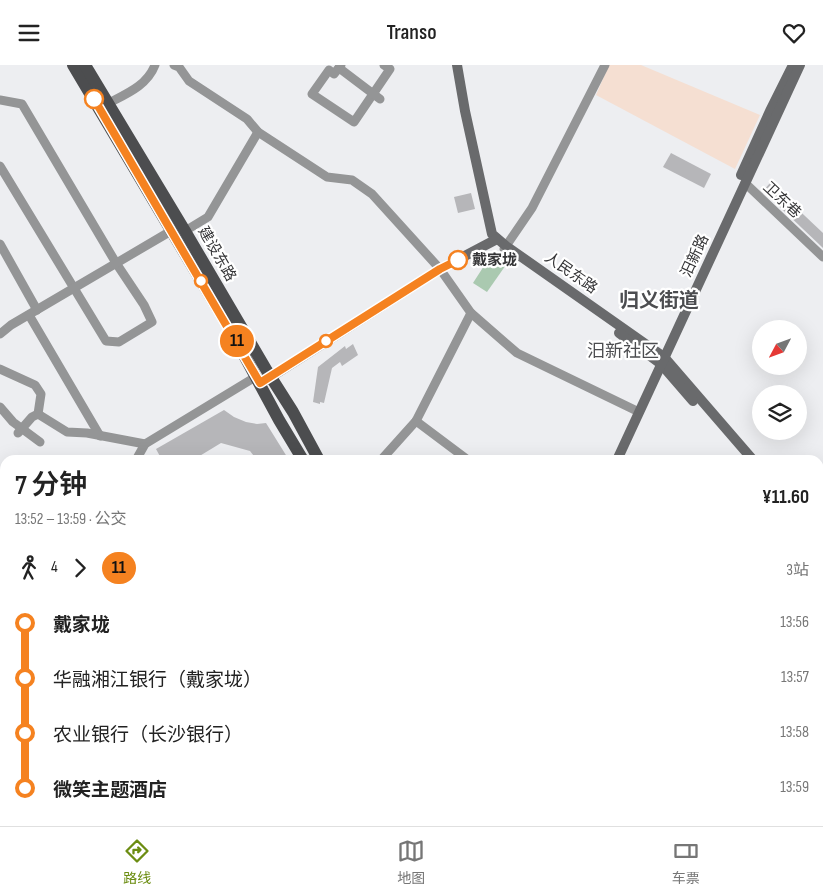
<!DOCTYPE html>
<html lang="zh">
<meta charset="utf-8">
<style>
:root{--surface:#fff;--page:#f2f2f2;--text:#222;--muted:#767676;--line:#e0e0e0;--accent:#6c8d12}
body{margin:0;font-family:"Sofia Sans Condensed","Noto Sans SC",sans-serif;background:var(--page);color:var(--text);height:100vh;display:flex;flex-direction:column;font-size:19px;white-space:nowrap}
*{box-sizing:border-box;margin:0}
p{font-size:16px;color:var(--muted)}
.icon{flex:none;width:28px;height:28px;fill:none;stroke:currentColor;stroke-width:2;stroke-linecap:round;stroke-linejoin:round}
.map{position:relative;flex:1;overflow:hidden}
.panel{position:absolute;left:0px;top:390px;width:824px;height:371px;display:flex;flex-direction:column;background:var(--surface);border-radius:15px 15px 0 0;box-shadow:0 5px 20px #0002}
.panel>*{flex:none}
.badge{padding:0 10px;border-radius:16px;font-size:18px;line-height:32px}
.needle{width:32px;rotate:229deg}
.fabs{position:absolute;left:752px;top:255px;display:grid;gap:10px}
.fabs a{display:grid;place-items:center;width:55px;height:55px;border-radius:50%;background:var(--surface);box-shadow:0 5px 20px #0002;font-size:25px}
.map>.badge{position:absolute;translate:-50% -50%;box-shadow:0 0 0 2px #fff}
.legs{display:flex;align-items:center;gap:8px;height:55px;padding:0 15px;font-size:16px}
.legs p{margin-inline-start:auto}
.head{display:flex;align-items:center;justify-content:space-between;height:85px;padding:0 15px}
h1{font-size:28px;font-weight:600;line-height:38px}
ul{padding:0 15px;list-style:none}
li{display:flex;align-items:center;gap:18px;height:55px;font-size:19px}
li i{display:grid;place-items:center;width:8px;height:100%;margin:0 6px;background:currentColor}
li i::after{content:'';width:12px;height:12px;margin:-6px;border:4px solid;border-radius:50%;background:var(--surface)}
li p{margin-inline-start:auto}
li:first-child i{background:linear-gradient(#0000 50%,currentColor 0)}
li:last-child i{background:linear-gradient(currentColor 50%,#0000 0)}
header{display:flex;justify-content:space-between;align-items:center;height:65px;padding:0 15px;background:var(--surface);font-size:22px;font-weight:600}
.tabs{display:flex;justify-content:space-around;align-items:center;height:70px;border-top:1px solid var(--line);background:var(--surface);font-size:14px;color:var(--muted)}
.tabs a{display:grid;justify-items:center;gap:2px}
.tabs .on{color:var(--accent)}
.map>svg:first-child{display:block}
.education{fill:#e8dff5}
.medical{fill:#f5dfd2}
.green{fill:#aac9b0}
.building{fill:#b6b6b9}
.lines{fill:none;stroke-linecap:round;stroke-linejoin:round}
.street{stroke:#949596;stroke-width:9}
.secondary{stroke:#696a6c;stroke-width:10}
.primary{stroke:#4c4d4f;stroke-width:12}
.line-1-casing{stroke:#fff;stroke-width:11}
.line-1{stroke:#f58220;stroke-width:8}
.stop-1-dot{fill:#fff;stroke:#f58220;stroke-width:2.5}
.labels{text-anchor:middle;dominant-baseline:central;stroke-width:4.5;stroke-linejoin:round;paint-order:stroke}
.street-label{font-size:15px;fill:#353537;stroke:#fff}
.stop-label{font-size:15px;font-weight:bold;fill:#353537;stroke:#fff;text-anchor:start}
.quarter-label{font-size:18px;fill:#4c4d50;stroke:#fff}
.district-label{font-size:20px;font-weight:bold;fill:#4c4d50;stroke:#fff}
</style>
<header><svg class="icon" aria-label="menu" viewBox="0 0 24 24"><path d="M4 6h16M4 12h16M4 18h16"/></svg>Transo<svg class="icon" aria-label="heart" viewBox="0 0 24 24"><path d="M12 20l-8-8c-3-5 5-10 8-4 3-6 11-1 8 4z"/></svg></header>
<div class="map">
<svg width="823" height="761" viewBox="0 0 823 761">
<rect width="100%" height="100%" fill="#edeef1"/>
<!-- education -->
<polygon class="education" points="0,736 5,739 5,756 31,756 36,759 38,756 58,756 55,761 0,761"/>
<!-- medical -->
<polygon class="medical" points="609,0 641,0 760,50 735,104 596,30"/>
<!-- green -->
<polygon class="green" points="493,187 508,197 487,227 473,218"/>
<!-- building -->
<g class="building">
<polygon points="671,88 711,109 704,123 663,102"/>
<polygon points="770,118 823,168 823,183 763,126"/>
<polygon points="471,128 475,144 458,148 454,132"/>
<polygon points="353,279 358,290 342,301 340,297 332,303 324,338 320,337 320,339 313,337 318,302 345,281 346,284"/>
<polygon points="224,345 234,352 246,357 257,359 266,358 289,395 257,395 250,386 221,378 193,395 162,395 156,384"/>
</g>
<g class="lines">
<!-- street -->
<g class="street">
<polyline points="174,0 179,2 189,16 247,54 258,67 327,112 352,115 372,129 440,204 471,248 517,288 639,347"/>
<polyline points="341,0 334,9 329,5 312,29 354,57 390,4 384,0"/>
<polyline points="339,3 380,34"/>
<polyline points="0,35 22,39 116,198 144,240 152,257 119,277 106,276 0,101"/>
<path d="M 107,39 C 126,29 147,21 155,0"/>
<polyline points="745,118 823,192"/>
<polyline points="185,166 208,152 258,67"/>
<polyline points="0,179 37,245"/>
<polyline points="504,184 532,143 605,0"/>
<polyline points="29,250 100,371"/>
<polyline points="0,269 11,260 171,166"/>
<polyline points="0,304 35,320 41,329 38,349"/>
<polyline points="0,342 13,357 40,377"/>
<polyline points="416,356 468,395"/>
<polyline points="18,368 32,352 38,349 67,367 87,368 145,379"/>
<polyline points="136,395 145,379 257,311"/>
<polyline points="381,395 416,356 471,248"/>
<polyline points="819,538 823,543"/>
<polyline points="819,629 823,626"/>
<polyline points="819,676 823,674"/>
<polyline points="625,756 628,761"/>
<polyline points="157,761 160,756"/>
<polyline points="575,761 588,756"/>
</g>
<!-- secondary -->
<g class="secondary">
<polyline points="457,0 465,46 492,169 506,181 664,292 753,395"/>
<polyline points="741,110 770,46 793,0"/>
<polyline points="619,268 661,299 693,336"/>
<polyline points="266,315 440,204 497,174"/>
<polyline points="617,395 800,0"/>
<polyline points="819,449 823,445"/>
<polyline points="819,467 823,463"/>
<polyline points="819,473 823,478"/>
<polyline points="819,483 823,488"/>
<polyline points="0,581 5,582"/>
<polyline points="424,761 430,756"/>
<polyline points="446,761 452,756"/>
</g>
<!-- primary -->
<g class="primary">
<polyline points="73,0 232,268 279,355 303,395"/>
<polyline points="85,0 185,166 267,306 293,347 319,395"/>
<polyline points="519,756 522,761"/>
<polyline points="534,756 537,761"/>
</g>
</g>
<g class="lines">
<!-- line-1 casing -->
<g class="line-1-casing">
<polyline id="line-1" points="94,34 260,318 440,204 458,195"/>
</g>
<!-- line-1 -->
<use href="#line-1" class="line-1"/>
</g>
<!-- markers -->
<g class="stop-1-dot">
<circle cx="94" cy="34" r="9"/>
<circle cx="458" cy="195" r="9"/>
<circle cx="201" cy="216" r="6"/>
<circle cx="326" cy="276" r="6"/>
</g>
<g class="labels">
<!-- street labels -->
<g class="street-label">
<text transform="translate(782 135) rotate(43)">卫东巷</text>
<text transform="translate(217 189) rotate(60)">建设东路</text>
<text transform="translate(695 191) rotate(-65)">汨新路</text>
<text transform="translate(571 208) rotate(35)">人民东路</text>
</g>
<!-- stop labels -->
<g class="stop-label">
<text x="472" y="195">戴家垅</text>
</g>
<!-- quarter labels -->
<g class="quarter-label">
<text x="623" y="286">汨新社区</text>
</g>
<!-- district labels -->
<g class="district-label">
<text x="659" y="236">归义街道</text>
</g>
</g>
</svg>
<div class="fabs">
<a><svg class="needle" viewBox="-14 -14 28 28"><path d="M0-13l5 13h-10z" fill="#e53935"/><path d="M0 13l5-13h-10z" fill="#767676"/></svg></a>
<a><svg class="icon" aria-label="layers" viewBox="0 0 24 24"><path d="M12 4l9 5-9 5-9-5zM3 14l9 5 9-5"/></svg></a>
</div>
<b class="badge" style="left:237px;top:276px;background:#f58220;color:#111">11</b>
<section class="panel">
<div class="head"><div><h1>7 分钟</h1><p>13:52 – 13:59 · 公交</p></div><b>¥11.60</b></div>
<div class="legs"><svg class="icon" aria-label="walk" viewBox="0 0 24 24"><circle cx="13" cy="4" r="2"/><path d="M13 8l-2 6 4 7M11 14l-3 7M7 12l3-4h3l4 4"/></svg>4<svg class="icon" aria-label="forward" viewBox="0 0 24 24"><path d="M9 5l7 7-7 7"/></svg><b class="badge" style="background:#f58220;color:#111">11</b><p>3站</p></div>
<ul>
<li><i style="color:#f58220"></i><b>戴家垅</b><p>13:56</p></li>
<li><i style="color:#f58220"></i><span>华融湘江银行（戴家垅）</span><p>13:57</p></li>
<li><i style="color:#f58220"></i><span>农业银行（长沙银行）</span><p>13:58</p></li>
<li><i style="color:#f58220"></i><b>微笑主题酒店</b><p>13:59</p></li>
</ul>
</section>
</div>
<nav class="tabs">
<a class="on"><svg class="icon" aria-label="directions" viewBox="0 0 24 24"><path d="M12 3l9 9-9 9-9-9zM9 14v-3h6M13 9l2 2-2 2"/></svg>路线</a>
<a><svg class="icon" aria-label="map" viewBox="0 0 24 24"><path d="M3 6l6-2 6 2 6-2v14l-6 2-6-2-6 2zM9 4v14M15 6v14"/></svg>地图</a>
<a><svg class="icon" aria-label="tickets" viewBox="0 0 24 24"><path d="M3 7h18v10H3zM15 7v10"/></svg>车票</a>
</nav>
